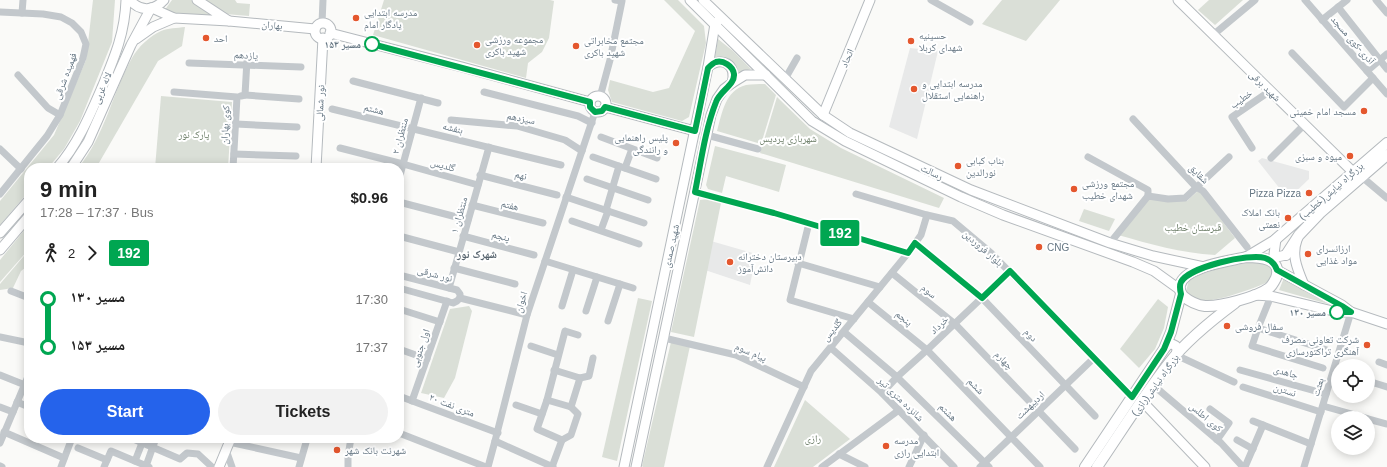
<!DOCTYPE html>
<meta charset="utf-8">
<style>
:root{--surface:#fff;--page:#f2f2f2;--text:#222;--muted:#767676;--accent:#2563eb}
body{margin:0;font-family:Arial,"Noto Naskh Arabic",sans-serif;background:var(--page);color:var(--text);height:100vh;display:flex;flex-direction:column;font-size:15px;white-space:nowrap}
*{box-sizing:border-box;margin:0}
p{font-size:13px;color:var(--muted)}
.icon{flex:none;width:22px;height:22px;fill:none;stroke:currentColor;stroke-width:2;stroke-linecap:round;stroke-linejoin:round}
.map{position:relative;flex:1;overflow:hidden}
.side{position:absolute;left:24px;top:163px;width:380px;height:280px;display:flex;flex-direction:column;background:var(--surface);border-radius:16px;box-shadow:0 2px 10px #0003}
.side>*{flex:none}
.badge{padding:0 8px;border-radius:3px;font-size:14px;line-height:26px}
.tools{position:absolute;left:1331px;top:359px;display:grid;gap:8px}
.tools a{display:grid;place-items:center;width:44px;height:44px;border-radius:50%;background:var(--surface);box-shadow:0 2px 10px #0003;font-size:20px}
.map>.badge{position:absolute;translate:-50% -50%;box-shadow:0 0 0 2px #fff}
.legs{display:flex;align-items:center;gap:6px;height:44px;padding:0 16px;font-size:13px}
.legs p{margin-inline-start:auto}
.headline{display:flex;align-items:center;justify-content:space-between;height:68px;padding:0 16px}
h1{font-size:22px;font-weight:600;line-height:30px}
.button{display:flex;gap:8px;margin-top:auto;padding:8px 16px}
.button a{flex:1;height:46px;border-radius:24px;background:var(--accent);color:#fff;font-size:16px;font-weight:600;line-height:46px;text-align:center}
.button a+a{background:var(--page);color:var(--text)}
ul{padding:0 16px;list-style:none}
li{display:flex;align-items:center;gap:14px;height:48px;font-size:15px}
li i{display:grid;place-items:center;width:6px;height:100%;margin:0 5px;background:currentColor}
li i::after{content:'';width:10px;height:10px;margin:-5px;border:3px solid;border-radius:50%;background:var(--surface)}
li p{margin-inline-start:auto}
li:first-child i{background:linear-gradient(#0000 50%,currentColor 0)}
li:last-child i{background:linear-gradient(currentColor 50%,#0000 0)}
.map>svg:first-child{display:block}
.built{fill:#e8e9e9}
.green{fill:#dadfd7}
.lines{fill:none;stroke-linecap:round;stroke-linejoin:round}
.major-casing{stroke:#b5babe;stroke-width:11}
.highway-casing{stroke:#b4b9bd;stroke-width:12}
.minor{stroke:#c3c8cc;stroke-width:7}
.major{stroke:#fff;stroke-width:9}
.highway{stroke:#fff;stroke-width:10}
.line-1-casing{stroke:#fff;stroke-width:9}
.line-1{stroke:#00a651;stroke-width:6}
.poi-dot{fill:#e4572e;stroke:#fff;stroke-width:1.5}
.stop-1-dot{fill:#fff;stroke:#00a651;stroke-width:2}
.labels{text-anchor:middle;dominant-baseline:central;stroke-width:4;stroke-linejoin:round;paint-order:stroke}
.poi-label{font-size:10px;fill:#657683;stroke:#fff;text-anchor:start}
.street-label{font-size:10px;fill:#657683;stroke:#fff}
.stop-label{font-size:10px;font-weight:bold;fill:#657683;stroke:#fff;text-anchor:end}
.park-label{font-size:10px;fill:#687a64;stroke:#fff}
.neighbourhood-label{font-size:11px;font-weight:bold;fill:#57646e;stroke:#fff}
</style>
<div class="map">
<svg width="1387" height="467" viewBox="0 0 1387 467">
<rect width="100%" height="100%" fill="#fafaf8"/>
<!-- built -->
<g class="built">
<polygon points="910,48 938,51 917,139 889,127"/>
<polygon points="1262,158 1309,171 1309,179 1288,199 1258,161"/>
<polygon points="711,241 756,254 750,285 705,270"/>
</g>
<!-- green -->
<g class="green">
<polygon points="93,0 115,0 112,42 80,121 64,149 48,168 29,168 29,191 0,225 0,201 54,135 86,60"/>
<polygon points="172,0 191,0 215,18 175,15 164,11"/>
<polygon points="204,0 235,0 237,3 250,4 249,16 225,14"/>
<polygon points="384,0 550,0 554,1 549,38 542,52 528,63 526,78 373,35"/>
<polygon points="664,0 678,0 704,26 706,43 689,117 682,121 612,102 608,90 610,80 653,92 669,88 695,31"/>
<polygon points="1002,0 1060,0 1026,41 982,24"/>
<polygon points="1209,0 1243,0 1215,25 1198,10"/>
<path d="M 185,27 L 182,46 L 158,61 L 96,168 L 78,168 C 105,136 112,93 132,58 C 137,48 151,35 161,31 C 168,28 177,28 185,27 Z"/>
<polygon points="718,39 733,51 751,69 737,73 734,64 723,58 715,57"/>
<path d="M 765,84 L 776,95 L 761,144 L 717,131 C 722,114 725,90 746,85 C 752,84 759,84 765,84 Z"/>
<polygon points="161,96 232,102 228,168 155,168"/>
<polygon points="777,97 810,129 841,148 944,198 939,208 760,153"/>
<polygon points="715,146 786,165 779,192 726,176 722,193 708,189 706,185"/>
<path d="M 1199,190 L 1235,238 L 1215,255 C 1181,253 1150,244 1118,235 L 1149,198 L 1168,201 L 1187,201 Z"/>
<polygon points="709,199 721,203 694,337 671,332 700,200"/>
<polygon points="1084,209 1115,219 1109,231 1079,221"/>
<polygon points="26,228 29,249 0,282 0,260"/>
<polygon points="29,250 29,265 21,271 13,288 0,290 0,284"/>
<path d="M 1249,262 L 1261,262 L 1270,265 C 1274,272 1272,276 1268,282 C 1255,288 1212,304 1199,300 C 1194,299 1189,295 1186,291 L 1189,280 C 1207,269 1229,267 1249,262 Z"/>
<polygon points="1284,278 1328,304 1279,290"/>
<polygon points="638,298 652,301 617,461 602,457"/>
<polygon points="1158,299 1168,307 1164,328 1155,349 1139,368 1120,349"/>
<polygon points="469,306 472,311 455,378 444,398 421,393 450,309"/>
<polygon points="671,342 690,346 664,467 643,467 642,466"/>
<polygon points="805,400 850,439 813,467 774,467"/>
</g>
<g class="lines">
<!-- major casing -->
<g class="major-casing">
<g id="major">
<path d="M 130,0 C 140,12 154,11 164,0"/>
<polyline points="690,0 812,121 845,141 961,197 1003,215 1133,262 1154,271 1179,289"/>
<polyline points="703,0 823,115 850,133 971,190 1110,243 1153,256 1204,267"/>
<polyline points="1178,0 1353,172"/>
<polyline points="152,8 174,18 229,21 197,0"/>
<polyline points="229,21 315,29"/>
<circle cx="323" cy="31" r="8"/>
<polyline points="330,33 462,67 590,102"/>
<polyline points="136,39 153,27 174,18"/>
<path d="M 708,67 C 722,56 737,64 732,83"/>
<circle cx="598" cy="104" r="8"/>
<polyline points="605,107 695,131"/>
<polyline points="823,115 870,0"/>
<path d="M 57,168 C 78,144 90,115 103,85 C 115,56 125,32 126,0"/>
<polyline points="71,168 88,142 131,45 151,8"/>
<polyline points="316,168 323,38"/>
<polyline points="0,233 29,200"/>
<polyline points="1276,239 1274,254 1277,257 1286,255"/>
<path d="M 1297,240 C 1291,256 1298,270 1304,285"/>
<polyline points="0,250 29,216"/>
<polyline points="1246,257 1276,239"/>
<polyline points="1277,270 1342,305 1351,312"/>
<polyline points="1254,295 1271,296 1337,312 1351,312 1387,324"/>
<polyline points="1164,349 1168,345 1172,344 1176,346 1177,350 1176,355"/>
<polyline points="1142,401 1205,467"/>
<polyline points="219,467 231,438"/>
<polyline points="624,467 708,67 715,24 718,21"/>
<polyline points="636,467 711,115 717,99 724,89 732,83 745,75 766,75"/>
</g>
</g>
<!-- highway casing -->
<g class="highway-casing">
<g id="highway">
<polyline points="1276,239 1387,143"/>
<polyline points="1286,255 1299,235 1320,213 1387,155"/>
<path d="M 1246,257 C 1259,257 1283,258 1276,278 C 1274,282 1272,286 1269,288 C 1257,297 1219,307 1205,306 C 1196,305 1189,301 1183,296 C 1180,292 1179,289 1180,285 C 1185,266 1230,261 1246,257 Z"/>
<polyline points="1085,467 1164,349 1171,332 1181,294"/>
<path d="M 1097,467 C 1121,432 1143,396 1169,363 C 1187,340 1212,320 1235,303"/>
</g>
</g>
<!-- minor -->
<g class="minor">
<polyline points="931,0 970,22"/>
<polyline points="1305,0 1387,94"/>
<polyline points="1376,0 1387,13"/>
<polyline points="1338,7 1387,69"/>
<polyline points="0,12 43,14 61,17 72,23 81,32 86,44 83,58 60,115 47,136 0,194"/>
<polyline points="22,13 23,0"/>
<polyline points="1322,20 1347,0"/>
<polyline points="322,23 323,0"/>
<polyline points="1213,35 1255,0"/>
<polyline points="1292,53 1344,107 1373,78"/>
<polyline points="189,63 301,67"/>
<polyline points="1367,71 1387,54"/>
<polyline points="18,75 48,108 60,115"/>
<polyline points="785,79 797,58"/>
<polyline points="353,81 438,103"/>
<polyline points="174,92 237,97 233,168"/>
<polyline points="484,92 578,116 592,123"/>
<polyline points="245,95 299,99"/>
<polyline points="241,96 245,95 247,60"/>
<polyline points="600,97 610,60 622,1 615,0"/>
<polyline points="332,109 561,165"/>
<polyline points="1133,119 1196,187 1203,191 1247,247"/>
<polyline points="451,120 517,126 565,140 582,151"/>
<polyline points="236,124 297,127"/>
<polyline points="707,135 758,149"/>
<polyline points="601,137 657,158"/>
<polyline points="340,148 403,164 478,185"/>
<polyline points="1252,148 1232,117 1270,91"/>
<polyline points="0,149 21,169"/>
<polyline points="234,154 296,156"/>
<polyline points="593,157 656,179"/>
<polyline points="1088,157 1148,190 1148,196"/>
<polyline points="1271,158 1305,124"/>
<polyline points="625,168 632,149"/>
<polyline points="480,175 557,195"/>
<polyline points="1362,177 1387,198"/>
<polyline points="399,179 421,98"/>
<polyline points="587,179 648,200"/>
<polyline points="695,192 774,213 908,253"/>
<polyline points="856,194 927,215 953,221 991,253 1132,397"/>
<polyline points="566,197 644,223"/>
<polyline points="399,202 468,220"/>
<polyline points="472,205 543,223"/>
<polyline points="606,210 619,166"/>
<polyline points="572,221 639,244"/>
<polyline points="809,223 790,300 854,319"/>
<polyline points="601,230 608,211"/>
<polyline points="399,236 459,252"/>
<polyline points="463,236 534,255"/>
<polyline points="915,243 982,298 1095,416"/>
<polyline points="1110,243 1148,196 1168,199 1185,198 1229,157"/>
<polyline points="545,261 633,288"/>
<polyline points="798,263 880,287"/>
<polyline points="454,268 515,284"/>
<polyline points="892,273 955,324 1075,449"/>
<polyline points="399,275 457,290 460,294 460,298"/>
<polyline points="399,288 453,303 457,301 460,298"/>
<polyline points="449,288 489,147"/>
<polyline points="11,291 29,298"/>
<polyline points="1271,296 1258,328 1327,350"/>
<polyline points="460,298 527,315"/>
<polyline points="868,302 927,350 1040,467"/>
<polyline points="562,306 573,270"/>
<polyline points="399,309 440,322"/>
<polyline points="586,311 597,277"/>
<polyline points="608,321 620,284"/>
<polyline points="1258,328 1252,346 1323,368"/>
<polyline points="844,332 897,377 989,467"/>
<polyline points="0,337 29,343"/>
<polyline points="664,338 736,355 804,387"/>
<polyline points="531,346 558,355"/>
<polyline points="831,348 882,393 954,467"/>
<polyline points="399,349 427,359"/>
<polyline points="1176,355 1234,382"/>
<polyline points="1379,362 1387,365"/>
<polyline points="554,370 580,378 589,376 593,358"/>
<polyline points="1240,370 1326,394"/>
<polyline points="0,375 25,385"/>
<polyline points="1368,381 1387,387"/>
<polyline points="1153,385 1221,443 1243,467"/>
<polyline points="1243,387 1321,412"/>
<polyline points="882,393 897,377 927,350 1010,271"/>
<polyline points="399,396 498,433"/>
<polyline points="547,400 571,407 578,414 571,435 562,440 552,467"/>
<polyline points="412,401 447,301"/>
<polyline points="17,402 29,407"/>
<polyline points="516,405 542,414"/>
<polyline points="1323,406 1366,418"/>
<polyline points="0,407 13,412"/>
<polyline points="571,407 580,378"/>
<polyline points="1210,409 1229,423 1217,440"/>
<polyline points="1368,419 1387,424"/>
<polyline points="1253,421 1311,444"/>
<polyline points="4,432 64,458"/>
<polyline points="399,433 486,467"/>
<polyline points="131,438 180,459 187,453 198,454 212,467"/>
<polyline points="214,438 217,439"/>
<polyline points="562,440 537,429 547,400 565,331 578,335"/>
<polyline points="1237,440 1253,449"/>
<polyline points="229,442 301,458"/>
<polyline points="0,443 29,374"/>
<polyline points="78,448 107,460"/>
<polyline points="226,450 232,467"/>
<polyline points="839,454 865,467"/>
<polyline points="135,461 144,438"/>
<polyline points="0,466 2,467"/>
<polyline points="146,466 156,438"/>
<polyline points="348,466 348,456 351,438"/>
<polyline points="61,467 72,438"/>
<polyline points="104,467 111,451 149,467"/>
<polyline points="299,467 307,439"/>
<polyline points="488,467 495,441"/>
<polyline points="553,467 495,441 527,315 595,112"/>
<polyline points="767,467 811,371 908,253 921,235 927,215"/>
<polyline points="822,467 899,410"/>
<polyline points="909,467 924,435"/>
<polyline points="980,467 1094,358"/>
<polyline points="1245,467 1263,425"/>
<polyline points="1304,467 1351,312"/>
</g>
<!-- major -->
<use href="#major" class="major"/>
<!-- highway -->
<use href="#highway" class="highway"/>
</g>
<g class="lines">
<!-- line-1 casing -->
<g class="line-1-casing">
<path id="line-1" d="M 372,44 L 590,102 L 590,107 L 595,112 L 602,111 L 605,107 L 695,131 L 708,68 C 710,66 713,63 716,62 C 723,60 733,66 734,74 C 735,85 720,91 716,102 C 705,130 701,162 695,192 L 774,213 L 908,253 L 915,243 L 982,298 L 1010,271 L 1132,397 L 1164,349 L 1171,332 L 1181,294 C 1180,290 1179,286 1181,282 C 1189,267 1249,253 1265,258 C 1271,260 1275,264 1277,270 L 1342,306 L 1351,312 L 1337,312"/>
</g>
<!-- line-1 -->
<use href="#line-1" class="line-1"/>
</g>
<!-- markers -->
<g class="poi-dot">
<circle cx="356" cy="18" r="4"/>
<circle cx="206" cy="38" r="4"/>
<circle cx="911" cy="41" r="4"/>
<circle cx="477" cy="45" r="4"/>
<circle cx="576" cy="46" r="4"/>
<circle cx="914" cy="89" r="4"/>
<circle cx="1364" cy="111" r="4"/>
<circle cx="676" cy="143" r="4"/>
<circle cx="1350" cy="156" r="4"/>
<circle cx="958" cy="166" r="4"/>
<circle cx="1074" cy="189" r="4"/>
<circle cx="1309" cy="193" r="4"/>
<circle cx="1288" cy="218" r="4"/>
<circle cx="1039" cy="247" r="4"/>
<circle cx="1308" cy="254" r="4"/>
<circle cx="730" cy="262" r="4"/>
<circle cx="1227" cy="326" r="4"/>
<circle cx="1367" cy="345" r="4"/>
<circle cx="886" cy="446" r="4"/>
<circle cx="337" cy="450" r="4"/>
</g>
<g class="stop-1-dot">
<circle cx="372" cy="44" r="7"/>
<circle cx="1337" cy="312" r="7"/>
</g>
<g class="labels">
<!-- poi labels -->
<g class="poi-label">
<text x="364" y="12">مدرسه ابتدایی<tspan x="364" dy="12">یادگار امام</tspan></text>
<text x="919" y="35">حسینیه<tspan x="919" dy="12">شهدای کربلا</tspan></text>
<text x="214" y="38">احد</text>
<text x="485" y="39">مجموعه ورزشی<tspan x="485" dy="12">شهید باکری</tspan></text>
<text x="584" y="40">مجتمع مخابراتی<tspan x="584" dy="12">شهید باکری</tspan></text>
<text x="922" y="83">مدرسه ابتدایی و<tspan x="922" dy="12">راهنمایی استقلال</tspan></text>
<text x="1356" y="111" text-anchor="end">مسجد امام خمینی</text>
<text x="668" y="137" text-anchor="end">پلیس راهنمایی<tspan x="668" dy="12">و رانندگی</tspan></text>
<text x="1342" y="156" text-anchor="end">میوه و سبزی</text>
<text x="966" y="160">بناب کبابی<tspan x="966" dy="12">نورالدین</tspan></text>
<text x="1082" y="183">مجتمع ورزشی<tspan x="1082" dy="12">شهدای خطیب</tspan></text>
<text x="1301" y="193" text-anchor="end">Pizza Pizza</text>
<text x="1280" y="212" text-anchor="end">بانک املاک<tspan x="1280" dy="12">نعمتی</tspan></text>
<text x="1047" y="247">CNG</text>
<text x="1316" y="248">ارزانسرای<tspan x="1316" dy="12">مواد غذایی</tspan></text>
<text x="738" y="256">دبیرستان دخترانه<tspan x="738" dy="12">دانش‌آموز</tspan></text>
<text x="1235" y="326">سفال فروشی</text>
<text x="1359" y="339" text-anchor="end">شرکت تعاونی مصرف<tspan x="1359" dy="12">آهنگری تراکتورسازی</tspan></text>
<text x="894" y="440">مدرسه<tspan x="894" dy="12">ابتدایی رازی</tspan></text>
<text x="345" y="450">شهرنت بانک شهر</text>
</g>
<!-- street labels -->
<g class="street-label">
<text transform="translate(272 25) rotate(5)">بهاران</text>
<text transform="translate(1353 40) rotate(49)">آذری-کوی مسجد</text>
<text transform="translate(246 55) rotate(2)">یازدهم</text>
<text transform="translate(847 58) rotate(-67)">اتحاد</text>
<text transform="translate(65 76) rotate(-69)">فهمیده شرقی</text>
<text transform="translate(1265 86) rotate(44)">شهید برقی</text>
<text transform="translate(102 88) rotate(-67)">لاله غربی</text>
<text transform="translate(1241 99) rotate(-35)">خطیب</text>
<text transform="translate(320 103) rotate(-87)">نور شمالی</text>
<text transform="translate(374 109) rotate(14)">هشتم</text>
<text transform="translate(521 118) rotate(11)">سیزدهم</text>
<text transform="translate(225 125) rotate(-87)">کوی بهاران</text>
<text transform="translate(453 128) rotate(14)">بنفشه</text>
<text transform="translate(400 136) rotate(-75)">منتظران ۲</text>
<text transform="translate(443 165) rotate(16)">گلدیس</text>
<text transform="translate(932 172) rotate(25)">رسالت</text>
<text transform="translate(1199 174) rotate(44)">شقایق</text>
<text transform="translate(521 175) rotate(15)">نهم</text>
<text transform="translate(1331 191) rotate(-41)">بزرگراه نیایش(خطیب)</text>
<text transform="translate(510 205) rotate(14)">هفتم</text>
<text transform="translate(459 215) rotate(-74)">منتظران ۱</text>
<text transform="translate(501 236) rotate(15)">پنجم</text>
<text transform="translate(671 246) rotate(-78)">شهید صمدی</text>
<text transform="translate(983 248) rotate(41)">بلوار فروردین</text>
<text transform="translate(435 274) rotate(15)">نور شرقی</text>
<text transform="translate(929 291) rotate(39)">سوم</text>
<text transform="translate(521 302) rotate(-73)">اخوان</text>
<text transform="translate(904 318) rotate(39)">پنجم</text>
<text transform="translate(939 325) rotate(-44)">خرداد</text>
<text transform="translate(832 330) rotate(-51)">گلدیس</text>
<text transform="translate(1031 335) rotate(47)">دوم</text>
<text transform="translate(420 348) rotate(-71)">اول جنوبی</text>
<text transform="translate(751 352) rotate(23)">پیام سوم</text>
<text transform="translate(1004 360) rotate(46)">چهارم</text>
<text transform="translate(1286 372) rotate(16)">جاهدی</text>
<text transform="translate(1155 385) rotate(-54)">بزرگراه نیایش(رازی)</text>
<text transform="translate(976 386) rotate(46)">ششم</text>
<text transform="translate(1318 387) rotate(-73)">بعثت</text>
<text transform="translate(1285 390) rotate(18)">نسترن</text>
<text transform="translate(901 399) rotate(44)">شانزده متری تیر</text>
<text transform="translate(452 405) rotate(21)">۲۰ متری نفت</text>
<text transform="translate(1030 405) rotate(-44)">اردیبهشت</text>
<text transform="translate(948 412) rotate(44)">هشتم</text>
<text transform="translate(1206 417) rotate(40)">کوی اطلس</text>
</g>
<!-- stop labels -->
<g class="stop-label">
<text x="361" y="44">مسیر ۱۵۳</text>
<text x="1326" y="312">مسیر ۱۳۰</text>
</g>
<!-- park labels -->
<g class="park-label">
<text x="194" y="134">پارک نور</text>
<text x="788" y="138">شهربازی پردیس</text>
<text x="1193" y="227">قبرستان خطیب</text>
<text x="813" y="438">رازی</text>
</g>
<!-- neighbourhood labels -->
<g class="neighbourhood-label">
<text x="477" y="254">شهرک نور</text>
</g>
</g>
</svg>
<div class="tools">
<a><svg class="icon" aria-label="locate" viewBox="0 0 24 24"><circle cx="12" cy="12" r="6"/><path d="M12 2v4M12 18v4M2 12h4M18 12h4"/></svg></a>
<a><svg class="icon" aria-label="layers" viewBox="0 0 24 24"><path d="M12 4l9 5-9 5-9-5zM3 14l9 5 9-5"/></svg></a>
</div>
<b class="badge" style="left:840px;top:233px;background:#00a651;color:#fff">192</b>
<section class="side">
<div class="headline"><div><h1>9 min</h1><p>17:28 – 17:37 · Bus</p></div><b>$0.96</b></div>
<div class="legs"><svg class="icon" aria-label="walk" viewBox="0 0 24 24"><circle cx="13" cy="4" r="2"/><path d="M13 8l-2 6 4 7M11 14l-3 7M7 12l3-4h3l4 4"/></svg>2<svg class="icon" aria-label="forward" viewBox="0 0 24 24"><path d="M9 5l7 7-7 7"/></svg><b class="badge" style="background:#00a651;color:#fff">192</b></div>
<ul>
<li><i style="color:#00a651"></i><b>مسیر ۱۳۰</b><p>17:30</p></li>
<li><i style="color:#00a651"></i><b>مسیر ۱۵۳</b><p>17:37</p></li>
</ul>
<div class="button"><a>Start</a><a>Tickets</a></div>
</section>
</div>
